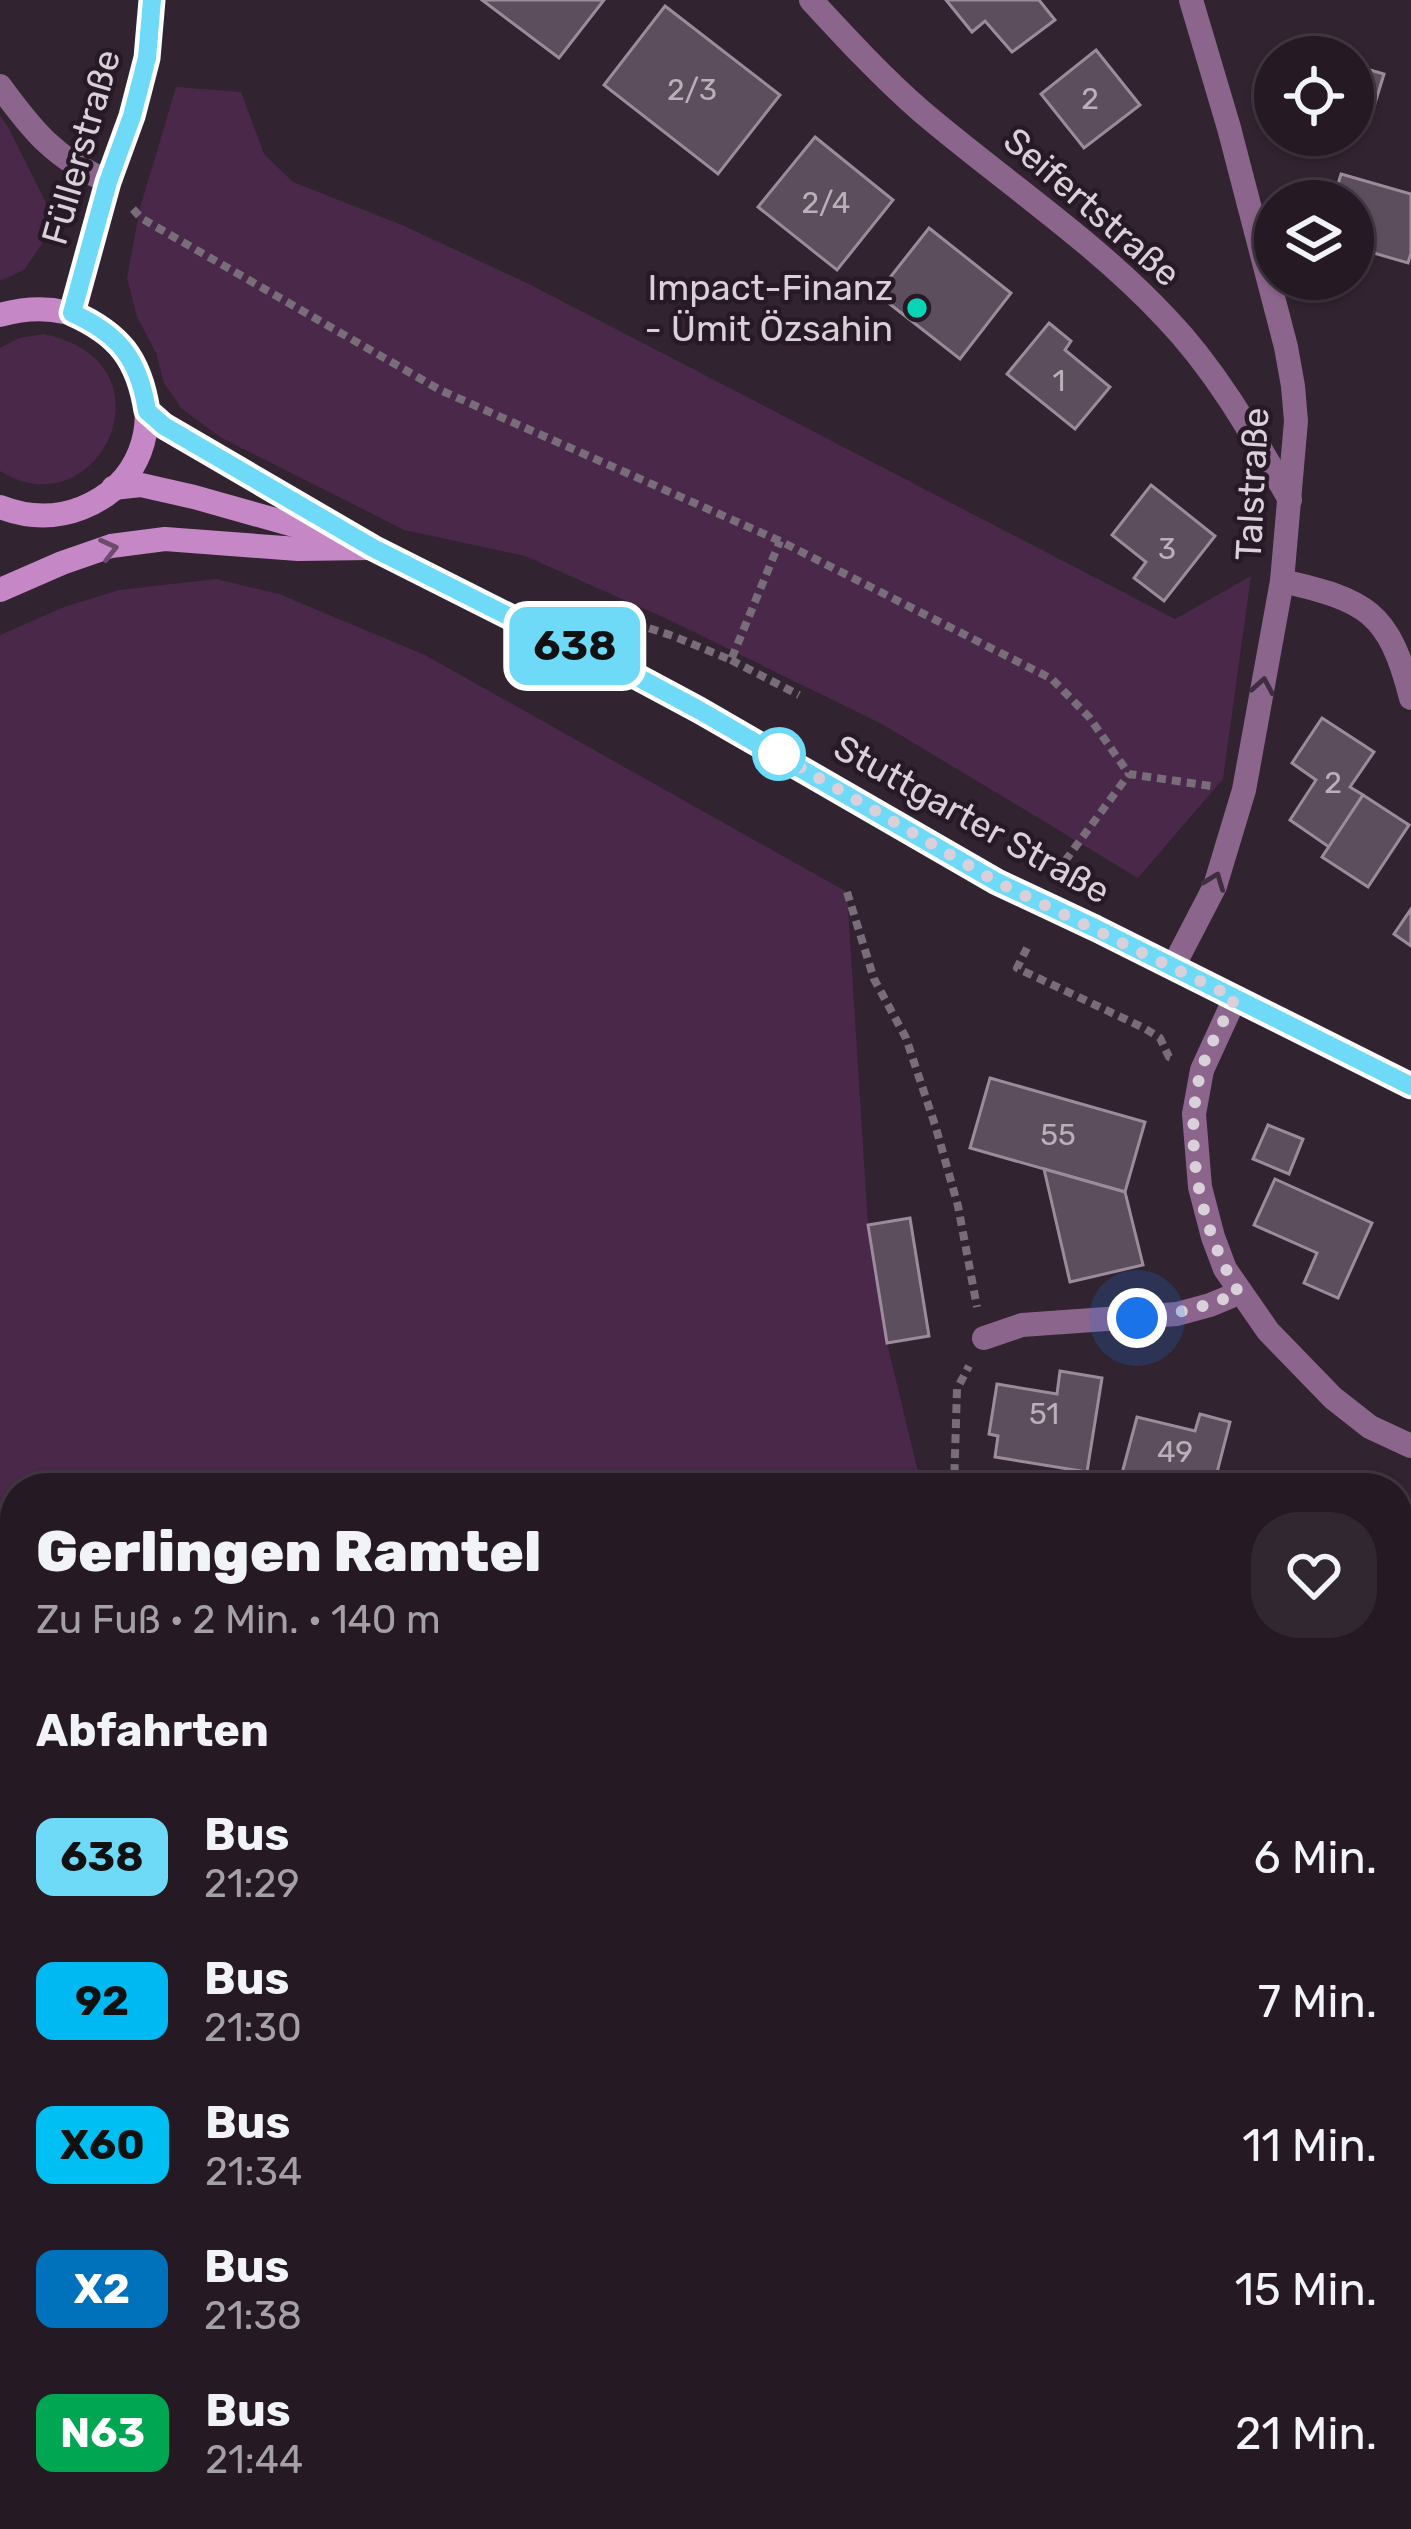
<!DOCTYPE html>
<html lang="de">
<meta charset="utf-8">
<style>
:root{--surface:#251a24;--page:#312731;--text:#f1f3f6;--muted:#a3a1a6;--line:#423841}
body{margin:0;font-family:Rubik,sans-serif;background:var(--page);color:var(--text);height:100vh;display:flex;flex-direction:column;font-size:45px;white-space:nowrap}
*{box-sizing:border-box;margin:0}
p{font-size:39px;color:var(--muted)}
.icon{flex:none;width:66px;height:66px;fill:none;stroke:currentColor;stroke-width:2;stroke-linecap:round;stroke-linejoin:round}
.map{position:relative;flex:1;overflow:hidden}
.panel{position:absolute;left:0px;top:1473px;width:1413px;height:1056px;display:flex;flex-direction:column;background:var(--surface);border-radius:48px 48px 0 0;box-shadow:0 3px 9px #0004,0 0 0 3px var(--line)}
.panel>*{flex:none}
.badge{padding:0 24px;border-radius:18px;font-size:42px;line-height:78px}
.buttons{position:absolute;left:1254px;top:36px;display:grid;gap:24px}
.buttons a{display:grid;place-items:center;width:120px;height:120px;border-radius:50%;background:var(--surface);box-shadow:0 3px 9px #0004,0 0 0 3px var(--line);font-size:60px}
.you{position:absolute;width:60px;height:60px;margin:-30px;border:9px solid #fff;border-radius:50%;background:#1a73e8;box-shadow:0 0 0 18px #1a73e833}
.map>.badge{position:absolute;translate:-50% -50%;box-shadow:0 0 0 6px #fff}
h2{padding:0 36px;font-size:45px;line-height:108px}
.round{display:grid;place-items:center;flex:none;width:126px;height:126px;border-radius:48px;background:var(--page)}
.summary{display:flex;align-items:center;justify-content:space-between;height:204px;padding:0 36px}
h1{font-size:57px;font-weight:800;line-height:90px}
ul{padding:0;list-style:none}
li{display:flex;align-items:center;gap:36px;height:144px;padding:0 36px}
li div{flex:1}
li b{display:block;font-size:45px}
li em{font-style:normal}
li .badge{min-width:132px;font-weight:700;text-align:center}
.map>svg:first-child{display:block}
.green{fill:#492849}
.building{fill:#5d4e5d;stroke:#9b8b9b;stroke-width:3}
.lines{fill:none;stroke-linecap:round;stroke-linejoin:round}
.path{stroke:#786d78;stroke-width:8;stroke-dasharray:9 6;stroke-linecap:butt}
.minor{stroke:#8c658c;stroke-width:24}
.secondary{stroke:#c587c5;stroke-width:24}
.oneway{stroke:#6e4b6e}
.oneway2{stroke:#402d40}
.line-casing{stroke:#fff;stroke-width:27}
.line{stroke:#6fdaf8;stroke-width:18}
.walk{stroke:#d9d0d9;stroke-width:12;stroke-dasharray:0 21.6}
.poi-dot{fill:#07d5b6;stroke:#271a26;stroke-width:4.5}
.stop-dot{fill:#fff;stroke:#6fdaf8;stroke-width:6}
.labels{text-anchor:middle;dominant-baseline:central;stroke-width:9;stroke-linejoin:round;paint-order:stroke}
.number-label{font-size:30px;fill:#bab0ba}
.street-label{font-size:36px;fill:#d9d0d9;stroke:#271a26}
.poi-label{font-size:36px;fill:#d9d0d9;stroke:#271a26;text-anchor:end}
</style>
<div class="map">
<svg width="1411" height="2529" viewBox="0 0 1411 2529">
<rect width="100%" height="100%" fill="#312330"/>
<!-- green -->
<g class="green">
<polygon points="176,87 241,92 264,154 293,182 402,225 529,284 1175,619 1251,576 1223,779 1138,878 882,724 667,619 525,556 404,530 220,437 182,409 164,383 156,353 137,317 127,278 140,208"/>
<polygon points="0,116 8,127 48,207 42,244 24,270 0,281"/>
<path d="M 43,334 C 180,360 99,533 0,471 L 0,348 L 19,338 Z"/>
<polygon points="216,579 279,594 425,655 847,892 868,1225 887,1343 922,1488 15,1488 15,2514 1398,2514 1398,1840 1411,1845 1411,2529 0,2529 0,635 64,607 119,590"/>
</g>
<!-- building -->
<g class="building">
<polygon points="482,0 604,0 559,58"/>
<polygon points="946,0 1039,0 1055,20 1012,52 985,21 972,32"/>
<polygon points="665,6 780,95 718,174 604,85"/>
<polygon points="1096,50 1140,105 1084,148 1041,94"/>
<polygon points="1353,65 1384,74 1369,123 1353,118"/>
<polygon points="815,137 893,200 837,270 758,207"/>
<polygon points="1341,174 1411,194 1411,253 1408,263 1353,247 1353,201 1333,201"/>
<polygon points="929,228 1011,293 960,359 877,294"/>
<polygon points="1049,323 1071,341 1065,350 1110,387 1075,429 1007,374"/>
<polygon points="1151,485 1215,536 1164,601 1134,578 1146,562 1112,535"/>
<polygon points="1322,718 1374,752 1350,787 1363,795 1329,847 1290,820 1316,780 1292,763"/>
<polygon points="1363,795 1409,825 1368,887 1322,857"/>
<polygon points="1411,909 1411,946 1394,934"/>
<polygon points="990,1078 1145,1122 1125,1192 970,1148"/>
<polygon points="1268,1125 1303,1139 1289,1174 1253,1159"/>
<polygon points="1044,1169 1125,1192 1143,1265 1070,1282"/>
<polygon points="1275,1179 1372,1223 1338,1298 1304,1283 1317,1253 1254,1225"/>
<polygon points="910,1218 929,1336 887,1343 868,1225"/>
<polygon points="1060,1371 1102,1378 1087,1472 995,1457 998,1436 989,1434 997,1384 1057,1394"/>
<polygon points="1200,1414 1230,1422 1213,1488 1155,1473 1152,1485 1121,1477 1137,1417 1195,1431"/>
<polygon points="1265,1477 1308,1488 1262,1488"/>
<polygon points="1398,1551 1411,1554 1411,1631 1398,1629"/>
</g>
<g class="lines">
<!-- path -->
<g class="path">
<polyline points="133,209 141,218 440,390 780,541 1052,679 1089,717 1129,774 1211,786"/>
<polyline points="578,605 673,636 731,660 780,541"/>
<polyline points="731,660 799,695"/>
<polyline points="1065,861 1129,774"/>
<polyline points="847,892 874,979 906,1038 936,1128 958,1206 977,1307"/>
<polyline points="1027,948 1017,968 1144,1028 1160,1038 1169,1057 1175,1059"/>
<polyline points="954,1488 957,1389 969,1366"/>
<polyline points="0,1560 15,1562"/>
<polyline points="0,1998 15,2004"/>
<polyline points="0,2218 15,2253"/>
<polyline points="1398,2412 1411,2416"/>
<polyline points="136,2514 145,2529"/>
<polyline points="1053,2514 1060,2529"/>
</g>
<!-- minor -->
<g class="minor">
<path d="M 811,0 C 846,38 882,77 921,111 C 1002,180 1093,240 1166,318 C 1217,371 1253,436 1290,500"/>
<path d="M 0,86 C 32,130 56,160 108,181"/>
<polyline points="72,313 108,181 132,116 147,59 153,0"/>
<path d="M 1282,581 C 1366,600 1389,611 1411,698"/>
<polyline points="1173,967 1215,886 1244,790 1282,581 1296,421 1293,386 1286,347 1229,128 1191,0"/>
<polyline points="1235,998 1202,1070 1194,1114 1200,1187 1213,1237 1225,1269 1268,1331 1333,1398 1370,1427 1411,1446"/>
<polyline points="984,1338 1022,1325 1177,1314 1210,1305 1239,1293"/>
</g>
<!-- secondary -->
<g class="secondary">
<path d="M 0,315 C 143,275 202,459 82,508 C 54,519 28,518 0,507"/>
<polyline points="147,411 164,426 373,548 512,618 617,666 699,710 997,882 1095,928 1411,1086"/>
<polyline points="113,488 141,485 194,497 336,537"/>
<polyline points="0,590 62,563 111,546 165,539 298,549 370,548"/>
</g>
</g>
<!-- one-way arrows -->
<defs><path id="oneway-chevron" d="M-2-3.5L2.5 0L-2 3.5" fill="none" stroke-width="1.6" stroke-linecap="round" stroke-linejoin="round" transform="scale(3)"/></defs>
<use class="oneway" href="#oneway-chevron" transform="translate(109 549) rotate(-14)"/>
<g class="oneway2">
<use href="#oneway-chevron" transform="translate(1263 686) rotate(-80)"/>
<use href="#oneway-chevron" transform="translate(1215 881) rotate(-69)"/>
</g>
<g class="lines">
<!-- line casing -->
<g class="line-casing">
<path id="line" d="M 152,0 L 147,58 L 132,116 L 108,182 L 72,313 C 119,334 139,359 147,411 L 164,426 L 373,548 L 512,618 L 617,666 L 699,710 L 997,882 L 1095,928 L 1411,1086"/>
</g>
<!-- line -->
<use href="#line" class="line"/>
<!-- walk -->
<path class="walk" d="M 779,754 L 771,750 L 997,882 L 1235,998 C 1223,1023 1207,1048 1200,1075 C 1182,1146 1202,1232 1239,1293 C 1205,1307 1174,1315 1137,1318"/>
</g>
<!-- markers -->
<circle class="poi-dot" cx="917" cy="308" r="12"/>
<circle class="stop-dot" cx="779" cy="754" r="24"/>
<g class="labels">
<!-- number labels -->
<g class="number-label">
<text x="692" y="90">2/3</text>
<text x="1090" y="99">2</text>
<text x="826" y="203">2/4</text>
<text x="1059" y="381">1</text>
<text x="1167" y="549">3</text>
<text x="1333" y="783">2</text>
<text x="1058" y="1135">55</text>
<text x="1044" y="1414">51</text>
<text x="1175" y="1452">49</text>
</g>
<!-- street labels -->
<g class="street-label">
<text transform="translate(81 147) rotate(-74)">Füllerstraße</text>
<text transform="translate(1092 207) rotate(41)">Seifertstraße</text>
<text transform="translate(1252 484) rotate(-87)">Talstraße</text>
<text transform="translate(972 819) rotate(29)">Stuttgarter Straße</text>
</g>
<!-- poi labels -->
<g class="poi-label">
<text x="893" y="287">Impact-Finanz<tspan x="893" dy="41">- Ümit Özsahin</tspan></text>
</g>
</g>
</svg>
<div class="buttons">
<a><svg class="icon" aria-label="locate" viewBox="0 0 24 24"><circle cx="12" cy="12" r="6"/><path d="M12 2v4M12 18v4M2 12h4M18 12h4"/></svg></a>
<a><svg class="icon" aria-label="layers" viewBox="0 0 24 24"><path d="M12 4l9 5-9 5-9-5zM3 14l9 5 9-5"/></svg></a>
</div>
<div class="you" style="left:1137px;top:1318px"></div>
<b class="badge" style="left:575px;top:646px;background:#6fdaf8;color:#111">638</b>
<section class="panel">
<div class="summary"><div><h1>Gerlingen Ramtel</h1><p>Zu Fuß · 2 Min. · 140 m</p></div><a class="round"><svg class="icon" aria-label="heart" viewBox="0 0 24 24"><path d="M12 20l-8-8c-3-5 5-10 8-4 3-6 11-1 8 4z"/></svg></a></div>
<h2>Abfahrten</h2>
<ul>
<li><span class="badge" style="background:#6fdaf8;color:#111">638</span><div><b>Bus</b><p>21:29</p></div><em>6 Min.</em></li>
<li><span class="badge" style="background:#00b9f2;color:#111">92</span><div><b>Bus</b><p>21:30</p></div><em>7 Min.</em></li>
<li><span class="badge" style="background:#00bff3;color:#111">X60</span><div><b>Bus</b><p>21:34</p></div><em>11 Min.</em></li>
<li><span class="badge" style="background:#0072bc;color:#fff">X2</span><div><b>Bus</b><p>21:38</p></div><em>15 Min.</em></li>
<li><span class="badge" style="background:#00a651;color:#fff">N63</span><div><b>Bus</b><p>21:44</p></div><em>21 Min.</em></li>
</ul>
</section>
</div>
